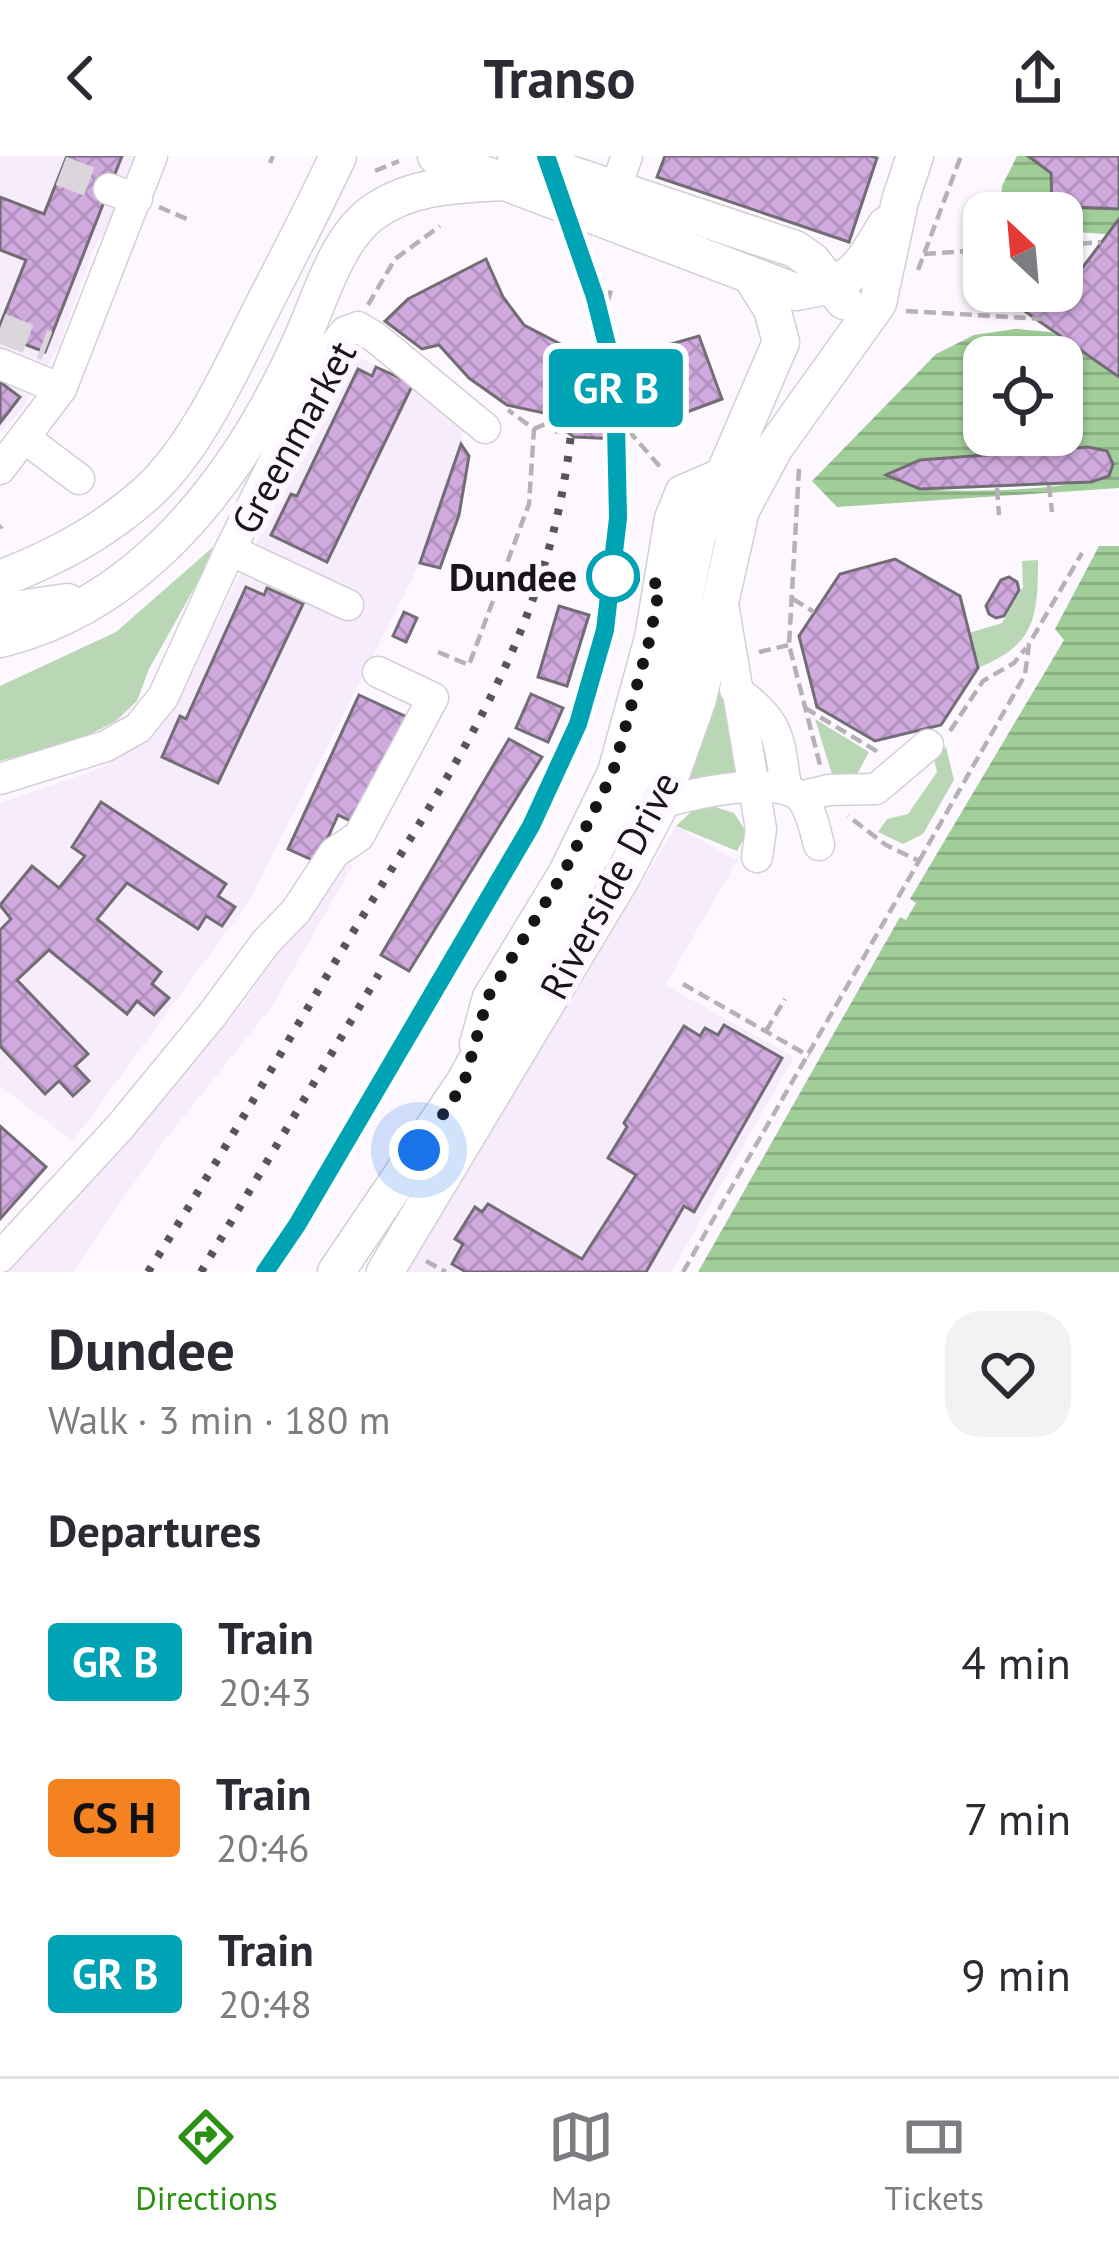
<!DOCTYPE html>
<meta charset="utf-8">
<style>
:root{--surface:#fff;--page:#f2f2f3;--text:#2b2b33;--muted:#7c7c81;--line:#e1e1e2;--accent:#2b9113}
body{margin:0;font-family:"PT Sans",sans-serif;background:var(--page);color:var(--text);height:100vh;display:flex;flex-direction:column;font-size:45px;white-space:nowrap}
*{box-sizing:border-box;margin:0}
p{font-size:39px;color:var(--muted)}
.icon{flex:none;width:66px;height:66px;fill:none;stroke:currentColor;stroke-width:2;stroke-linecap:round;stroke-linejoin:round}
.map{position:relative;height:1116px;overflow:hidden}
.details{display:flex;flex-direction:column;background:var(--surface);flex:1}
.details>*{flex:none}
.badge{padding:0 24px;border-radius:9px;font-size:42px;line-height:78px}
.needle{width:78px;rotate:334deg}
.fabs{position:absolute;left:963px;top:36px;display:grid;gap:24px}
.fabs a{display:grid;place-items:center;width:120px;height:120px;border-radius:24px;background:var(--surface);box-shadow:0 3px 9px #0004;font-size:60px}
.you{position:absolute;width:60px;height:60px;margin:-30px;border:9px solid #fff;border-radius:50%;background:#1a73e8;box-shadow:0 0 0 18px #1a73e833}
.map>.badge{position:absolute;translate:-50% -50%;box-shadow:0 0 0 6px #fff}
h2{padding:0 48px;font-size:45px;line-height:108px}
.round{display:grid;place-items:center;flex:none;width:126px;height:126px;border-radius:36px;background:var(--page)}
.summary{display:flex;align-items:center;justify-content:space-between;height:204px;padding:0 48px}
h1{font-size:57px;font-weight:800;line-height:90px}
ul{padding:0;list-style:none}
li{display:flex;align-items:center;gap:36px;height:156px;padding:0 48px}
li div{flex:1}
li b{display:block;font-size:45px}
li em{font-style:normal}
li .badge{min-width:132px;font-weight:700;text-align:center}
header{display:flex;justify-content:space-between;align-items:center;height:156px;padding:0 48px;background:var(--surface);font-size:54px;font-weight:800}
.menu{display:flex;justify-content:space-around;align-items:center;height:168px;border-top:3px solid var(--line);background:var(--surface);font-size:33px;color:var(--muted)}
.menu a{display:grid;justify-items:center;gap:6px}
.menu .on{color:var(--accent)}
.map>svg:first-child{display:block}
.built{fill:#f7ecfb}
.green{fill:#bad7b5}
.water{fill:url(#water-rules);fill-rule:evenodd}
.building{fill:url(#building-cross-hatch);stroke:#726d74;stroke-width:3}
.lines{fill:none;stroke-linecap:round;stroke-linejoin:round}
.minor-tunnel{stroke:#dad6dc;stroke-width:30;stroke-dasharray:30 15;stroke-linecap:butt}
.minor-casing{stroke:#d4ced7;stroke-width:33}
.major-casing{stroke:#d4ced7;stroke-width:39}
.path{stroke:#b5b1b7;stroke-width:4.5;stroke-dasharray:12 6;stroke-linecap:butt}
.minor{stroke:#fff;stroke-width:30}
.major{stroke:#fff;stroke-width:36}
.rail{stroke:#585559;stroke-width:8;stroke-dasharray:6 12;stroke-linecap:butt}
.line-casing{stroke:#fff;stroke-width:27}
.line{stroke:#00a3b4;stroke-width:18}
.walk{stroke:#171518;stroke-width:12;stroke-dasharray:0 21.6}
.stop-dot{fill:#fff;stroke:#00a3b4;stroke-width:6}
.labels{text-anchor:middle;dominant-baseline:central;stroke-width:12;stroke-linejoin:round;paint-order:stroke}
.street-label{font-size:39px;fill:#171518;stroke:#fdf8ff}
.stop-label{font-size:39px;font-weight:bold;fill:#171518;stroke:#fdf8ff;text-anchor:end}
</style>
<header><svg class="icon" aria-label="back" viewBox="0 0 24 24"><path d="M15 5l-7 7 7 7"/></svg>Transo<svg class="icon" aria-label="share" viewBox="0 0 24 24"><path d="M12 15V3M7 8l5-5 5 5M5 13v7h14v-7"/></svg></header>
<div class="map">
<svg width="1119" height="1116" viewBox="0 0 1119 1116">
<defs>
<pattern id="water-rules" width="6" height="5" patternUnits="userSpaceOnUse" patternTransform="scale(3)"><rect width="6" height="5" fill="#a0cd98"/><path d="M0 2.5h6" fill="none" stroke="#89af82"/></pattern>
<pattern id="building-cross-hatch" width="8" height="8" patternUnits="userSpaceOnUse" patternTransform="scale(3)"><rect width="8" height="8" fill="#d0a9de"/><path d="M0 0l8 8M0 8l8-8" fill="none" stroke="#b291be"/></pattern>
</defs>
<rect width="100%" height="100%" fill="#fdf8ff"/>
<!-- built -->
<g class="built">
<polygon points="0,0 156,0 93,94 59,190 23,252 0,277"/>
<polygon points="353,199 427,233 464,266 461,288 420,407 249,745 73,985 0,930 0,647 101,612 163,568"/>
<polygon points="676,670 734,703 740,700 665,829 794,901 671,1116 407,1116"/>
<polygon points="338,701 353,709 272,850 156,995 73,1116 0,1116 157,950 245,845"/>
</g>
<!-- green -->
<g class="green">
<polygon points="213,391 200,422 149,513 137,545 116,565 76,585 0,605 0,530 116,476"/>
<path d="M 1038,404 C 1038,462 1035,489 978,512 L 969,477 L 1002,467 L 1023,431 L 1022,405 Z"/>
<polygon points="723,513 736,623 687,625"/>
<polygon points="815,563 869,596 855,622 834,625"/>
<polygon points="946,591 954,624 923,678 903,688 878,676 887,663 908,658 937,616 932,595"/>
<polygon points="715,651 734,657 747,677 737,695 676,670 692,655"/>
</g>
<!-- water -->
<g class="water">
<polygon points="1017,0 1028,0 1051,17 1053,50 1119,53 1119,79 1062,75 1062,57 1000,57 1002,30"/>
<path d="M 1015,173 L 1051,176 L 1119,221 L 1119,332 L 837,351 L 812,325 L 936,198 L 974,179 ZM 984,201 L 1062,201 L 1062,279 L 984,279 ZM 1088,291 L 1107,295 L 1113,308 L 1109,320 C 1068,334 967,337 922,333 C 909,331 898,326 887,319 L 920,304 Z"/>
<polygon points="1099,390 1119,390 1119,1116 698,1116 900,761 906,764 916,747 910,743 1064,484 1055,473"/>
</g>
<!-- building -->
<g class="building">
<polygon points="67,0 122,0 45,196 0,179 0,169 26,104 0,94 0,41 44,58"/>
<polygon points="665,0 871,0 877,2 849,86 657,21"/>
<polygon points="1028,0 1119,0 1119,53 1052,50 1051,17"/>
<polygon points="1119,63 1119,221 1026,156 1046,135 1062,135 1062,117 1073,104 1083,111"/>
<polygon points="486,103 503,141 524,169 570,193 593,198 636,198 699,180 722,243 641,273 620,277 619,283 574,281 566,275 556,276 544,257 507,249 469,222 439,189 422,193 385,165 408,143"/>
<polygon points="376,211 413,228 327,406 271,379 291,338 297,340 358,213 372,220"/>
<polygon points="0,226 20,241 0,267"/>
<polygon points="461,288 469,300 459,359 440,412 420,407"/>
<polygon points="1088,291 1107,295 1113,308 1109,320 1091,326 920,333 886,319 920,304"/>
<polygon points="895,403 960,440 978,512 941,569 875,585 817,551 799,480 840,418"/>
<polygon points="1009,421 1017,426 1019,434 1004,460 996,462 989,458 986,450 1001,424"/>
<polygon points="246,431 264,439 267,432 303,448 218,627 162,601 180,560 186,563"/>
<polygon points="559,450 589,459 567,530 538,521"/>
<polygon points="404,456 417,462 406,486 393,480"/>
<polygon points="531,538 563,552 548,586 516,572"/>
<polygon points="359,539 409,562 359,669 338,659 317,706 288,693"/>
<polygon points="509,583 542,601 409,815 381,799"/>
<polygon points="101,646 226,728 218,740 235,751 222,770 206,760 198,773 127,727 97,763 161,816 152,828 169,842 154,859 137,845 127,858 49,794 17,824 88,898 75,910 89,925 73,940 59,925 45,938 0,890 0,774 11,763 0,749 32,710 59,732 85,700 72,691"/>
<polygon points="724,869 782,902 694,1056 684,1050 646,1116 466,1116 452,1108 463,1088 455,1083 475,1051 482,1056 488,1048 582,1103 636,1019 608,1002 627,971 624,967 684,870 700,880 705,872 718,879"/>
<polygon points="0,970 46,1011 0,1063"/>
</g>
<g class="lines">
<!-- minor-tunnel -->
<g class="minor-tunnel">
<polyline points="61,15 109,33"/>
<polyline points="0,172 47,190"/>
</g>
<!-- minor casing -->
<g class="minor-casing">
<g id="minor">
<polyline points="109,33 137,43"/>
<polyline points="615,34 627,0"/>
<polyline points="0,208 61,233"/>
<polyline points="26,283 79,323"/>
<polyline points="0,313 61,233 152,0"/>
<polyline points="230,394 348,449"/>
<polyline points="723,448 761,673 757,701"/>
<path d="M 735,533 C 780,568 778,577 786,631"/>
<polyline points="0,623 106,590 138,572 163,541 230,394 309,236 335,189 345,176 358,171 376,182 485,272"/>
<polyline points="801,641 828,634 876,633 928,589"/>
<path d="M 661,647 C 691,638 781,617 802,643 C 812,656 815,674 819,689"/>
<polyline points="475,888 488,841 564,716 613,616 650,482 670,362 681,335 723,317"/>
<polyline points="0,1101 120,971 212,859 266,786 296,755 334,697 359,680 433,542 378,516"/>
</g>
</g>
<!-- major casing -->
<g class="major-casing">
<g id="major">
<path d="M 436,0 L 796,136 C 853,127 857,117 886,69"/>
<polyline points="516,0 795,93 812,105 844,145"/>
<path d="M 0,423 C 56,401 104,376 149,335 C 198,290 234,207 264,148 C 289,99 315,50 338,0"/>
<polyline points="0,456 67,446"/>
<path d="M 0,483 C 146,448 243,315 301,185 C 320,144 335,86 371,58 C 410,29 456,29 502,26"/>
<polyline points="336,1116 464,927 624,641 662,546 697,381 781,186 772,153 753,123"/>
<polyline points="385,1116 622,721 661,647 698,543 741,354 775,291 878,147 900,45 915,0"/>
</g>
</g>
<!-- path -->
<g class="path">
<polyline points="270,7 273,0"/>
<polyline points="375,15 399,5"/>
<polyline points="159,51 187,63"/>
<polyline points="1062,89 1101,86"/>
<polyline points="924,98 984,94"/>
<polyline points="918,114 961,0"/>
<polyline points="368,149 395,103 440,70"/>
<polyline points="906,155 1044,163"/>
<polyline points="593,198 611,134"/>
<polyline points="534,273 547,267"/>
<polyline points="628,274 662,313"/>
<polyline points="799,313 789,489 820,609"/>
<polyline points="1049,329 1052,356"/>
<polyline points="997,332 999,359"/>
<polyline points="0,372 2,370"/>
<polyline points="793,443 814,456"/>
<polyline points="438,496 469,509 529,348 534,273 508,254"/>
<polyline points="759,496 789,489"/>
<polyline points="805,552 878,596"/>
<polyline points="950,575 983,525 1014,507 1026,492"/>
<polyline points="919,705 1025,519 1029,488 1082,397"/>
<polyline points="683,828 809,900"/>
<polyline points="766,875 785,843"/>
<polyline points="426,1105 446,1116"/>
<polyline points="683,1116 919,705 886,689 848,660"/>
</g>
<!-- minor -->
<use href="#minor" class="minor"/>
<!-- major -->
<use href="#major" class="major"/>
<!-- rail -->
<g class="rail">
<path d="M 148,1116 C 218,1006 283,893 350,781 C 451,614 549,479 571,278"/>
<polyline points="201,1116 379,818"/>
<polyline points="265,1116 297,1069 531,670 578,568 605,474 616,399 619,283"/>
</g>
</g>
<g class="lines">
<!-- line casing -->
<g class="line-casing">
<polyline id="line" points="265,1116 297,1069 531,670 578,568 605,474 618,362 615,221 595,141 546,0"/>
</g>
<!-- line -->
<use href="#line" class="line"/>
<!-- walk -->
<polyline class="walk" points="419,994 464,927 488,841 564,716 613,616 650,482 660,428 613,420"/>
</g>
<!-- markers -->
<circle class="stop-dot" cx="613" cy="420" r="24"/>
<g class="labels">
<!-- street labels -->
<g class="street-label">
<text transform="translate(293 281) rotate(-61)">Greenmarket</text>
<text transform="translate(609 729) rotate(-62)">Riverside Drive</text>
</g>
<!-- stop labels -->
<g class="stop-label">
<text x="577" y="420">Dundee</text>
</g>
</g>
</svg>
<div class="fabs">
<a><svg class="needle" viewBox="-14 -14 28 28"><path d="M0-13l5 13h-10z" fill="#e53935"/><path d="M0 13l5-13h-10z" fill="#7c7c81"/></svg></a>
<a><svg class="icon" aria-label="locate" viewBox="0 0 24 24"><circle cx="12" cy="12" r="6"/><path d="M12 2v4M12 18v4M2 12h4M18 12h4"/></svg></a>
</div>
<div class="you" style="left:419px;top:994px"></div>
<b class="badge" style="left:616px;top:232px;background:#00a3b4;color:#fff">GR B</b>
</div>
<section class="details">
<div class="summary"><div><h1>Dundee</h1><p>Walk · 3 min · 180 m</p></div><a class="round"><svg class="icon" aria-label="heart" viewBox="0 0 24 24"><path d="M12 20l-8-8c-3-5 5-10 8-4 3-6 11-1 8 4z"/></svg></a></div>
<h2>Departures</h2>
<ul>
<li><span class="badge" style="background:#00a3b4;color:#fff">GR B</span><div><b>Train</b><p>20:43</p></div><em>4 min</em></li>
<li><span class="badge" style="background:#f58220;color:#111">CS H</span><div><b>Train</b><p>20:46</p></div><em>7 min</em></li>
<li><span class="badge" style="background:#00a3b4;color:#fff">GR B</span><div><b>Train</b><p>20:48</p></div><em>9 min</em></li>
</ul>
</section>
<nav class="menu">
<a class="on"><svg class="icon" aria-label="directions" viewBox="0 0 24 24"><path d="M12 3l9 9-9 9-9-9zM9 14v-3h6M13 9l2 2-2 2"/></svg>Directions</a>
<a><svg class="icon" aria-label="map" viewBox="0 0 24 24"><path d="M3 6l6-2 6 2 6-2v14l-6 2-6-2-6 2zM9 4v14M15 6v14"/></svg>Map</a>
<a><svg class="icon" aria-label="tickets" viewBox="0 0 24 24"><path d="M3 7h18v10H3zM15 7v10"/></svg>Tickets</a>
</nav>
